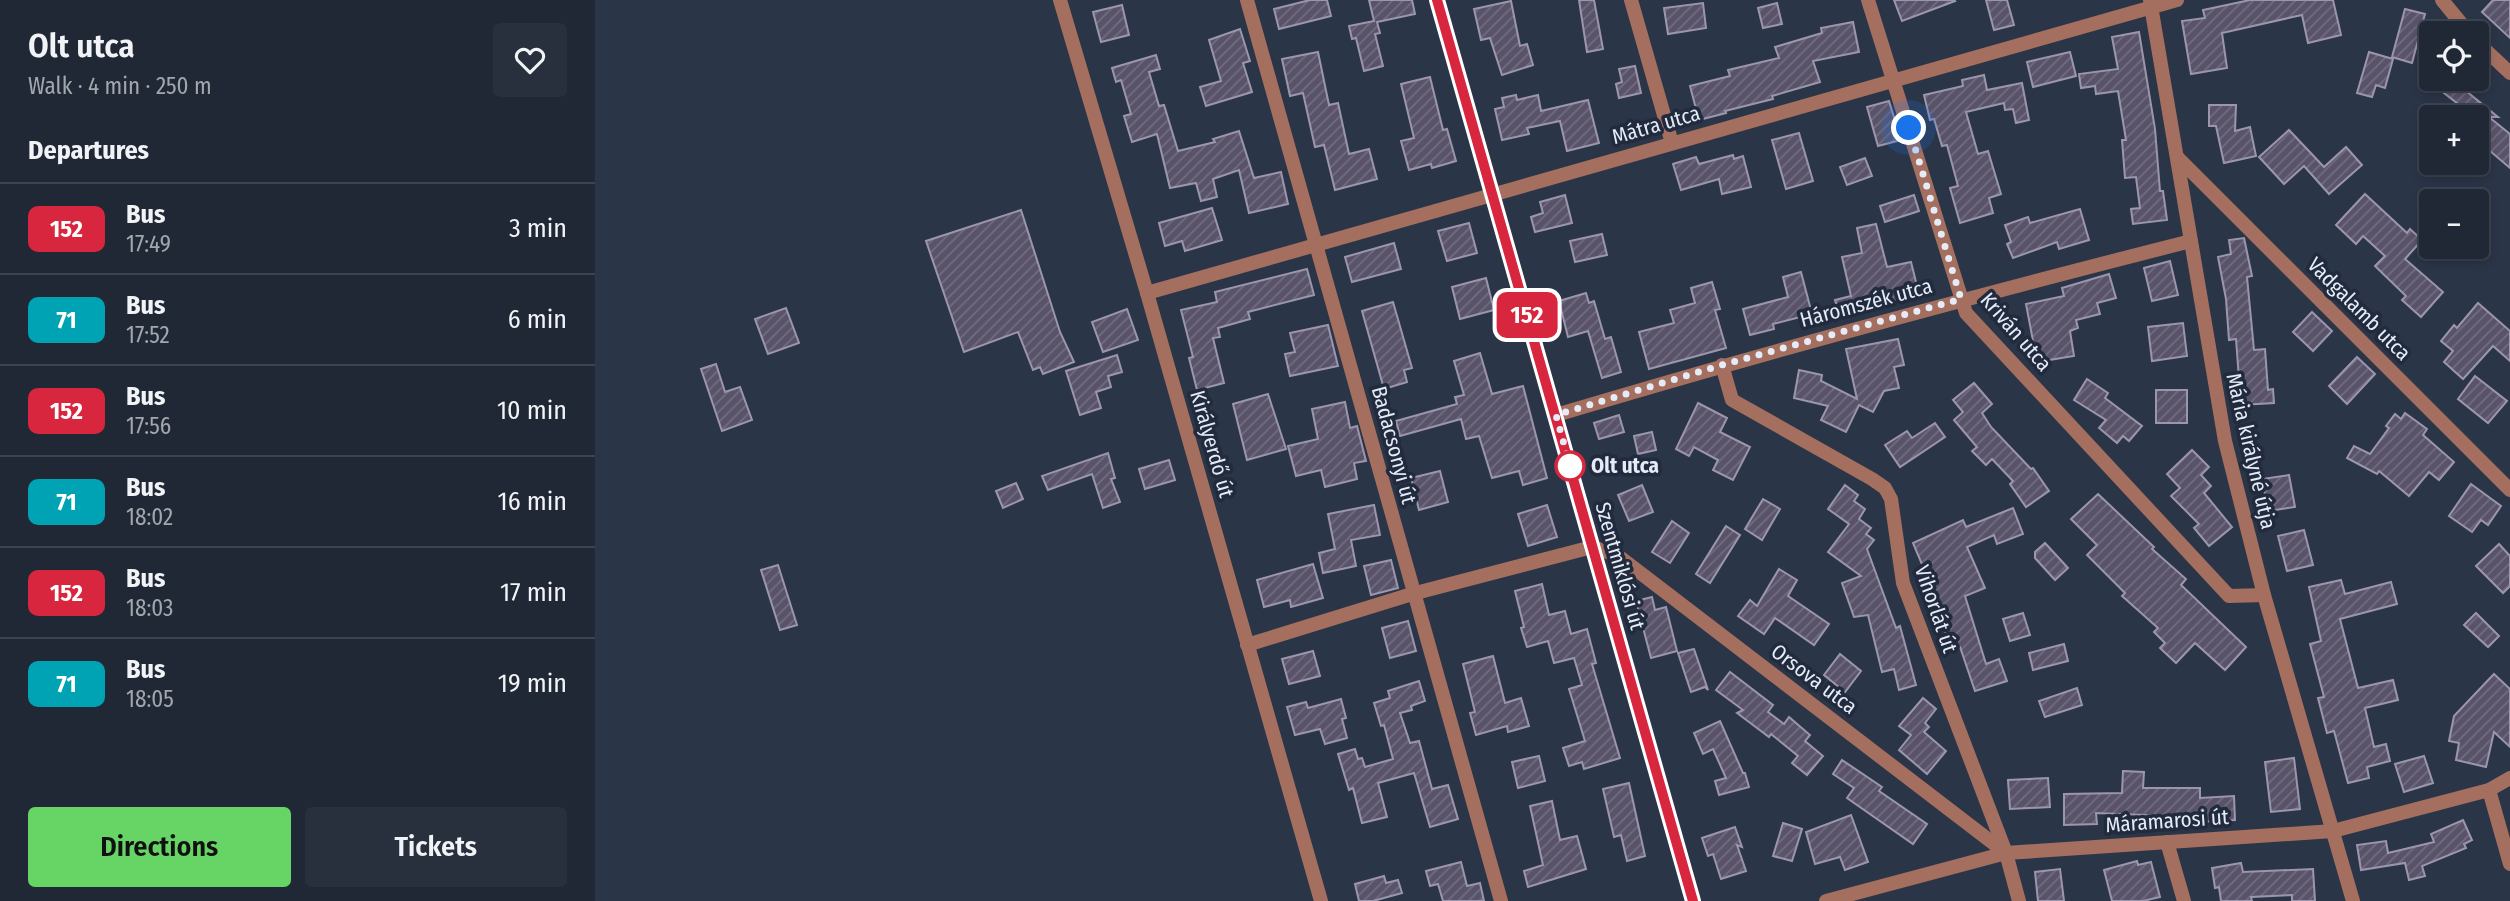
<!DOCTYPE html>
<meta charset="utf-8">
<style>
:root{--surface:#202836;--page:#28303e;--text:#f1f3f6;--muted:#a2a6ad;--line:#3d4451;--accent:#67d466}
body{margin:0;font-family:"Fira Sans Condensed",sans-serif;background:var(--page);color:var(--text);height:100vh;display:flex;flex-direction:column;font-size:26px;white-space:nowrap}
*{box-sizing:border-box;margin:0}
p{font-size:23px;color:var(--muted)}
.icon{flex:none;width:38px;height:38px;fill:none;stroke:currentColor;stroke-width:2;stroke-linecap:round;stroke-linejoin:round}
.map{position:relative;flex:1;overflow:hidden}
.panel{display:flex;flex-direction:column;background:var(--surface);width:595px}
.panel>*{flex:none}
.badge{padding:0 14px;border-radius:10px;font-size:24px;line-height:46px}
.tools{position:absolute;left:1824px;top:21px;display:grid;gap:14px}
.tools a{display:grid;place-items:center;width:70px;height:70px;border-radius:7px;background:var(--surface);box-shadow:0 4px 10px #0003,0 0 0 2px var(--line);font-size:35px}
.you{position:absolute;width:35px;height:35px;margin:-18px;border:5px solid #fff;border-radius:50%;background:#1a73e8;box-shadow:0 0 0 10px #1a73e833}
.map>.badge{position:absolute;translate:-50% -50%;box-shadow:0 0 0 4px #fff}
h2{padding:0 28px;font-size:26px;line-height:63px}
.round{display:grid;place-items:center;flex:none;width:74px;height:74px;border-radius:7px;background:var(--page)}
.head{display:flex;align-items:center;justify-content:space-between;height:119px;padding:0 28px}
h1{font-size:33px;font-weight:600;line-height:52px}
.cta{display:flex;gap:14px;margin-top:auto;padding:14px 28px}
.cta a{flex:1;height:80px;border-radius:7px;background:var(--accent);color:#111;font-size:28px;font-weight:600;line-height:80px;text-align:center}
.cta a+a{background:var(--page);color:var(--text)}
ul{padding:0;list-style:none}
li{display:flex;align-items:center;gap:21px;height:91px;padding:0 28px;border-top:2px solid var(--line)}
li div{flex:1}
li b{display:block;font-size:26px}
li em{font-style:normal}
li .badge{min-width:77px;font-weight:700;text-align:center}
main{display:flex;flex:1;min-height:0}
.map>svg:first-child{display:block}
.building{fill:url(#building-hatch);stroke:#9c95ae;stroke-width:2}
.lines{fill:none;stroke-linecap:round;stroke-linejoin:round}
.minor{stroke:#a46f5f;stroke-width:14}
.tertiary{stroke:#a46f5f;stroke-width:14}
.line-casing{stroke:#fff;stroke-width:16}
.line{stroke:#d7263d;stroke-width:10}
.walk{stroke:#e5ecf8;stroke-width:7;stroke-dasharray:0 12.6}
.stop-dot{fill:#fff;stroke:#d7263d;stroke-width:3.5}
.labels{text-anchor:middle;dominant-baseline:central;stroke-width:7;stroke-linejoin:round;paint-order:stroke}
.street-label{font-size:21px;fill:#e5ecf8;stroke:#212b3d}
.stop-label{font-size:21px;font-weight:bold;fill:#e5ecf8;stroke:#212b3d;text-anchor:start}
</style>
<main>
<section class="panel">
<div class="head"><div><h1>Olt utca</h1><p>Walk · 4 min · 250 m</p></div><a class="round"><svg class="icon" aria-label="heart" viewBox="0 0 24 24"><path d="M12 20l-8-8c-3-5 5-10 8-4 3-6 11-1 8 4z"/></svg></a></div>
<h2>Departures</h2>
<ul>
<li><span class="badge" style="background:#d7263d;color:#fff">152</span><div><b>Bus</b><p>17:49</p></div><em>3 min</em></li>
<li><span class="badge" style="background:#00a3b4;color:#fff">71</span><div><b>Bus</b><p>17:52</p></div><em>6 min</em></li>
<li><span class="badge" style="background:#d7263d;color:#fff">152</span><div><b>Bus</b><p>17:56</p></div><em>10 min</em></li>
<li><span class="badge" style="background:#00a3b4;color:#fff">71</span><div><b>Bus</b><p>18:02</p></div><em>16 min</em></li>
<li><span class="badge" style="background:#d7263d;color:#fff">152</span><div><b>Bus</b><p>18:03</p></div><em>17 min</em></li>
<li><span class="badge" style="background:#00a3b4;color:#fff">71</span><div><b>Bus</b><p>18:05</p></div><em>19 min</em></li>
</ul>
<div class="cta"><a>Directions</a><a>Tickets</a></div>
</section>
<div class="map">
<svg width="1915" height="901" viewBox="0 0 1915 901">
<defs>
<pattern id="building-hatch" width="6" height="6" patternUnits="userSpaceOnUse" patternTransform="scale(1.75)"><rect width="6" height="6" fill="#595369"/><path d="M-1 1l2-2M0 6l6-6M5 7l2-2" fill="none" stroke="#716c7f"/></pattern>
</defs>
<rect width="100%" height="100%" fill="#2b3548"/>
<!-- building -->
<g class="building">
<polygon points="715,0 732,0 736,16 684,29 679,9"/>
<polygon points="774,0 817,0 820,14 782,22 785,33 780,34 788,66 769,71 761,38 757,39 754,26 779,21"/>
<polygon points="984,0 999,0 1008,49 992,52"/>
<polygon points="1299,0 1359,0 1360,1 1307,21"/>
<polygon points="1391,0 1412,0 1419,25 1399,30"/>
<polygon points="1655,0 1738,0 1746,35 1713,43 1707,15 1627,33 1632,68 1596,74 1587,21 1610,18 1608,10"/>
<polygon points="1898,0 1915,0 1915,38 1887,12"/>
<polygon points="916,1 925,46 932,44 938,65 907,75 895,38 886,40 879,9"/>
<polygon points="1108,3 1111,28 1073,34 1069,8"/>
<polygon points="1182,3 1187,24 1168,28 1163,8"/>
<polygon points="527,5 534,35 506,42 498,12"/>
<polygon points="1810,9 1830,14 1817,63 1797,57"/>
<polygon points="1258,22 1264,52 1218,61 1225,82 1177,96 1178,99 1130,111 1131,113 1104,120 1095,86 1135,76 1133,70 1184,58 1180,47 1227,33 1226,28"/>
<polygon points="645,29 655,61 648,63 657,92 611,106 605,87 626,81 614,40"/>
<polygon points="1544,32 1560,129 1565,191 1568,191 1572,220 1538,224 1536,209 1545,208 1541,177 1530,178 1527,140 1531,140 1523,91 1501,94 1500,86 1486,88 1484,74 1523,69 1517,37"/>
<polygon points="723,52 734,105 743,103 754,154 774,149 782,179 740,190 729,145 720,147 708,93 695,96 687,59"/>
<polygon points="1475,52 1481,76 1438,87 1432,62"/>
<polygon points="1774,52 1798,59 1790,88 1781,85 1777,97 1762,93"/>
<polygon points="561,55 565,69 554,72 564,106 569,105 583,151 620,142 618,139 644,131 659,178 686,172 693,204 654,213 644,170 618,179 622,197 606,201 601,183 575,188 562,134 537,142 529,116 536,114 526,80 521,82 517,68"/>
<polygon points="1040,66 1046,93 1024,98 1021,84 1027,82 1024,69"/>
<polygon points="1389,75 1392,90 1427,83 1434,120 1421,123 1418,109 1410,110 1409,103 1371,112 1383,154 1393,151 1406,194 1394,198 1398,213 1365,223 1355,188 1363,186 1352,145 1347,146 1339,119 1335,120 1329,95 1368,86 1367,80"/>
<polygon points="835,77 848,130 852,129 861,161 837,168 836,164 814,170 806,141 819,138 806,84"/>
<polygon points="1831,79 1871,79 1865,86 1903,117 1894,117 1915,134 1915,168 1881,139 1881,117 1852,117 1863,104"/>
<polygon points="921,95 922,100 943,95 946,111 993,100 1004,143 972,151 965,121 932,128 934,134 907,140 900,109 909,107 907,98"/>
<polygon points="1294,101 1306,140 1283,146 1272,107"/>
<polygon points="1614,105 1641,105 1640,131 1655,127 1661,156 1629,163 1621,126 1614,126"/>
<polygon points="1694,130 1729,167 1751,147 1767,165 1734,194 1709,166 1689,184 1664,157"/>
<polygon points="1204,133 1218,181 1191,189 1177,140"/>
<polygon points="1138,155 1139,159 1148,156 1156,187 1127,194 1124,179 1086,190 1078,164 1101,157 1104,164"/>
<polygon points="1270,158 1277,176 1252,185 1245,167"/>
<polygon points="1770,194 1812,233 1815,229 1827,240 1810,259 1848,292 1826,317 1807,300 1811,296 1780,266 1790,256 1768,236 1761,244 1741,225"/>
<polygon points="970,195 977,223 940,232 936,217 948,213 945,202"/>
<polygon points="1319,195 1324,211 1290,222 1285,206"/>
<polygon points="617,208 627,240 590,251 587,241 570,246 564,223"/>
<polygon points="1485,209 1494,240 1464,249 1462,242 1418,258 1412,244 1416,242 1410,225 1433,217 1435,223"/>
<polygon points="426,210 465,332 479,362 448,374 445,367 438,370 423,332 369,352 331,241"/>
<polygon points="874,223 882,253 852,261 843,231"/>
<polygon points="1281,224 1292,267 1316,262 1324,294 1244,315 1240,300 1256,296 1247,257 1267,253 1262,228"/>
<polygon points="1007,234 1012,255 980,262 975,241"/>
<polygon points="1649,238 1657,276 1652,277 1659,350 1670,349 1673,390 1678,389 1679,403 1646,405 1641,339 1634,340 1631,299 1623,257 1636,254 1634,240"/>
<polygon points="799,243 806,269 757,282 750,257"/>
<polygon points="1575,261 1583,295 1557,301 1549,268"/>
<polygon points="712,269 719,295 653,312 655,319 623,328 625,337 618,338 629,383 602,390 594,358 598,357 586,310 622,302 620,292"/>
<polygon points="1206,272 1217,314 1178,324 1179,329 1155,335 1148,309 1193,297 1188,277"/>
<polygon points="1514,274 1521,298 1502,303 1505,314 1481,320 1483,328 1475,331 1479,356 1442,362 1431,304 1469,296 1467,288"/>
<polygon points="891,278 899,310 865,319 857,287"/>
<polygon points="1117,282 1125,309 1120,310 1131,348 1054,369 1044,332 1079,323 1075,310 1100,303 1096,288"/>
<polygon points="991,293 994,303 999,301 1010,339 1016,337 1026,372 1007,378 993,331 973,337 964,301"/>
<polygon points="798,302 817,368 809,370 812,382 789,389 767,311"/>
<polygon points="1883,303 1915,331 1915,361 1898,346 1868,379 1849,362 1858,351 1846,341 1859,325 1862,328"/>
<polygon points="191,308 204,343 173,354 160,319"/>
<polygon points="532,309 543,340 508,352 497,322"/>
<polygon points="1717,312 1737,331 1718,351 1698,332"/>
<polygon points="1588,323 1592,356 1557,361 1553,327"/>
<polygon points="733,325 743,366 695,376 690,354 700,352 695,333"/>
<polygon points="1303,339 1309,365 1299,367 1304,388 1289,391 1278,412 1264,405 1251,432 1226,420 1233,406 1199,398 1204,370 1227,375 1226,381 1262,399 1251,349"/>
<polygon points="885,353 897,394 928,386 952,478 928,485 924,471 897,478 884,436 871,439 866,419 805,436 801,421 862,404 860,397 869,395 859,361"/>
<polygon points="522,355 527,372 513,376 516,387 501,392 506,408 485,415 471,371"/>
<polygon points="1762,357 1780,374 1752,404 1734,386"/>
<polygon points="121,364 130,392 145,387 157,420 127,431 106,369"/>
<polygon points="1880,376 1912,401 1893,423 1863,399"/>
<polygon points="1492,379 1513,393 1510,398 1547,426 1534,441 1528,436 1522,443 1504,428 1511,420 1479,400"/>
<polygon points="1379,383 1397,404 1387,413 1396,427 1436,469 1438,468 1454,491 1431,507 1415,484 1418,481 1397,459 1391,465 1377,451 1382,447 1359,420 1368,412 1358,400"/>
<rect x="1561" y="390" width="31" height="33"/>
<polygon points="673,394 691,449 652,460 638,404"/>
<polygon points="750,402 755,428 762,426 771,461 759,463 762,479 730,487 726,470 701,476 693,446 723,439 717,409"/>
<polygon points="1103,403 1132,418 1125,432 1155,447 1138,480 1118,470 1123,460 1099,447 1094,456 1081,449"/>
<polygon points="1810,413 1832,429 1828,435 1859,462 1844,480 1834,472 1814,496 1784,471 1782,474 1752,458 1759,446 1775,454 1794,428 1791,426 1800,414 1806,419"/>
<polygon points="1024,415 1029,432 1004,439 999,423"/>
<polygon points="1340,423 1350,437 1305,467 1290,445 1312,431 1317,438"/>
<polygon points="1057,432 1061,450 1043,454 1039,436"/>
<polygon points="1597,450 1614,467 1606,475 1616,486 1609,493 1637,527 1614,546 1599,528 1604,524 1576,496 1585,488 1572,474"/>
<polygon points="513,453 520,478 516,479 525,502 508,508 497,474 453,490 447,476"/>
<polygon points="574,460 580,480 550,489 544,469"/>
<polygon points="845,471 853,502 824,510 816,478"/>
<polygon points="1694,475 1700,507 1673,511 1667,479"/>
<polygon points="421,483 428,499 408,508 401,491"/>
<polygon points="1876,484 1906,506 1893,525 1886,520 1877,532 1854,516"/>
<polygon points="1047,485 1058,512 1034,521 1023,495"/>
<polygon points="1250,485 1263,495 1259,501 1270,509 1264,519 1276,528 1271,534 1279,540 1272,549 1301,628 1305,626 1321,685 1304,690 1299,669 1287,672 1273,615 1259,617 1247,583 1266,576 1233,552 1254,524 1233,509"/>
<polygon points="1503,494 1559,547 1557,549 1591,579 1586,585 1651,647 1630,670 1600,643 1581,663 1565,648 1570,643 1559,632 1563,628 1527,596 1530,593 1492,555 1502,545 1476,519"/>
<polygon points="1168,499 1185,509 1167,540 1150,529"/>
<polygon points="779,505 785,535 756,540 761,566 728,573 724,553 740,549 733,514"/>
<polygon points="952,505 962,537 933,546 923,514"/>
<polygon points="1418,508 1428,534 1402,544 1399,535 1372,547 1390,588 1370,596 1391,664 1404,659 1412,681 1380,691 1365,647 1355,649 1349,627 1353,626 1318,543 1368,520 1371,527"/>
<polygon points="1077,521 1094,533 1075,563 1057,552"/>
<polygon points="1131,526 1145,535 1115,583 1101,574"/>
<polygon points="1709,530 1718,565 1692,571 1683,536"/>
<polygon points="1450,543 1473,568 1460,580 1440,558 1440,552"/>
<polygon points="1904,544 1915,556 1915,586 1908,593 1881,566"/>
<polygon points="796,560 803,588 776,595 769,566"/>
<polygon points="718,564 728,598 696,607 695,600 669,607 662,580"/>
<polygon points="183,565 202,625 185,630 166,570"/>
<polygon points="1184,569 1202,580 1193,596 1234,624 1219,645 1180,618 1169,634 1143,616 1155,600 1162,606"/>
<polygon points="1746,580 1750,594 1796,582 1802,604 1745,619 1763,688 1798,680 1803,700 1770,708 1779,747 1791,744 1795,761 1772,767 1774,778 1753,783 1739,731 1732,733 1723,698 1729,697 1715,644 1726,641 1714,587"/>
<polygon points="947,584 954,615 970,611 976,634 992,629 1001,663 997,664 1025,758 989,769 987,762 974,766 968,748 990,741 974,689 987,685 979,658 959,663 953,641 932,647 926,628 929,627 920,591"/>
<polygon points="1057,597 1060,610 1071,607 1082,651 1056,658 1041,601"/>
<polygon points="1428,613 1435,635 1415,641 1408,619"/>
<polygon points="1881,613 1904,636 1893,647 1869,625"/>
<polygon points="813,621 821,651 795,658 787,628"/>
<polygon points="1469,644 1473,661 1438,670 1434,653"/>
<polygon points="1099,649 1113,690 1110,687 1096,692 1083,653"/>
<polygon points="718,651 725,676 694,684 687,659"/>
<polygon points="1245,654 1266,671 1250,692 1229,675"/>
<polygon points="898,656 910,703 926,698 934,726 913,732 912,726 881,735 875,713 880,712 868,664"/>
<polygon points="1135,672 1178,705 1173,712 1189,724 1194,717 1215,735 1210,741 1228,756 1212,775 1197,763 1203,756 1176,734 1174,737 1142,713 1148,710 1121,690"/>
<polygon points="1899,674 1915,689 1915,747 1899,732 1891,767 1861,760 1864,743 1854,741 1859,716"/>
<polygon points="824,681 830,701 816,706 817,710 805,713 815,743 824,741 837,789 853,785 863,819 835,827 819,773 783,783 792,817 767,823 758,788 754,790 743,754 760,749 763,759 767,758 770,767 798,759 789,725 786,726 779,703 795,698 793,691"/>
<polygon points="1482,688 1487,705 1450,717 1444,701"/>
<polygon points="1328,698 1341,709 1330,723 1334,727 1329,732 1351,751 1332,774 1304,750 1316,735 1304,726"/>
<polygon points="746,699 751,718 747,719 752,738 730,744 725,729 700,735 692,707 711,702 713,708"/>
<polygon points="1125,721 1148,773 1150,773 1154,787 1124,795 1120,781 1131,778 1118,749 1108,754 1099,733"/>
<polygon points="944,756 950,781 923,788 917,762"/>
<polygon points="1829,756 1838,783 1809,792 1800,764"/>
<polygon points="1699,758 1705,809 1676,812 1670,762"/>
<polygon points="1247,760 1287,787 1284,791 1332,824 1318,844 1252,798 1259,788 1238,774"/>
<polygon points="1528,771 1549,772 1548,788 1605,788 1605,798 1639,796 1640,820 1605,822 1605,825 1573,824 1573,816 1501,813 1502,824 1469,825 1469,794 1527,793"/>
<polygon points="1453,778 1455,807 1415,809 1413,780"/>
<polygon points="1034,783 1050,856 1032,861 1026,835 1019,837 1008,789"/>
<polygon points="957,801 965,840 982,836 991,869 933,887 929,871 948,865 935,806"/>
<polygon points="1256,815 1273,862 1250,870 1245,857 1220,864 1211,832"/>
<polygon points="1868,820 1877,840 1869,844 1871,848 1827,866 1830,876 1814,880 1810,863 1766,870 1762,845 1791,841 1793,853 1839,842 1836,834"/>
<polygon points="1188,823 1207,829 1197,861 1178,856"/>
<polygon points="1140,827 1147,847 1142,845 1151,871 1126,879 1118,854 1113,856 1107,838"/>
<polygon points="1542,861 1543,865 1556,862 1565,897 1548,901 1517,901 1509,870"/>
<polygon points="866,862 872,886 885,883 889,901 848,901 843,884 835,886 831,871"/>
<polygon points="1646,863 1648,872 1718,869 1720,901 1697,901 1697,895 1656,897 1657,901 1626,901 1624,887 1620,888 1617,868"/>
<polygon points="1465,869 1469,901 1443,901 1440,872"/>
<polygon points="789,876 791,883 803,880 807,893 778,901 764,901 760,884"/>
</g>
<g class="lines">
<!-- minor -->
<g class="minor">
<polyline points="465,0 552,293 726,901"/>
<path d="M 652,0 C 739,300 819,601 906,901"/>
<polyline points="1036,0 1077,143"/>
<polyline points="1273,0 1371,313 1634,596 1669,595"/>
<polyline points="1555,0 1630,441 1669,595 1758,901"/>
<polyline points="1847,0 1874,33"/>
<polyline points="1881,41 1915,73"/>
<polyline points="1583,158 1915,490"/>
<polyline points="552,293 1582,0"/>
<polyline points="1127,365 1137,400 1277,479 1290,488 1296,499 1308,583 1411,853 1424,901"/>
<path d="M 961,415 C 1171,352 1383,295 1596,241"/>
<polyline points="652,645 817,594 997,547 1022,555 1411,853"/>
<polyline points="1894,790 1915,864"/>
<polyline points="1572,842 1589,901"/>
<polyline points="1231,901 1411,853 1738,831 1894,790 1915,778"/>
</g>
<!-- tertiary -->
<polyline class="tertiary" points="842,0 1098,901"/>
</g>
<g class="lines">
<!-- line casing -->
<g class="line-casing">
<polyline id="line" points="842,0 1098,901"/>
</g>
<!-- line -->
<use href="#line" class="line"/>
<!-- walk -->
<polyline class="walk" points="975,466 961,415 1127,365 1366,299 1314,128"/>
</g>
<!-- markers -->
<circle class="stop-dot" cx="975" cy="466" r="14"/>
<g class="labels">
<!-- street labels -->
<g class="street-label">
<text transform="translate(1061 125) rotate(-16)">Mátra utca</text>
<text transform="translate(1271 303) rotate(-15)">Háromszék utca</text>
<text transform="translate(1764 309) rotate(45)">Vadgalamb utca</text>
<text transform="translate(1421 332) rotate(49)">Kriván utca</text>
<text transform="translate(617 444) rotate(74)">Királyerdő út</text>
<text transform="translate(799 445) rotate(75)">Badacsonyi út</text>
<text transform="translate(1656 451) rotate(77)">Mária királyné útja</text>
<text transform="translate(1025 566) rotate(74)">Szentmiklósi út</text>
<text transform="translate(1341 609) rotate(71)">Vihorlát út</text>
<text transform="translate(1219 679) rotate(37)">Orsova utca</text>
<text transform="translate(1572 821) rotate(-4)">Máramarosi út</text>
</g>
<!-- stop labels -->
<g class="stop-label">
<text x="996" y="466">Olt utca</text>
</g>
</g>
</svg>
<div class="tools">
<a><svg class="icon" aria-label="locate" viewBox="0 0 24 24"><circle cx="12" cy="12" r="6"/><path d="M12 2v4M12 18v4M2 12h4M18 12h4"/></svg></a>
<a>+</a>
<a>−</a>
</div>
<div class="you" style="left:1314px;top:128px"></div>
<b class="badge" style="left:932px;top:315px;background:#d7263d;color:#fff">152</b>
</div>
</main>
